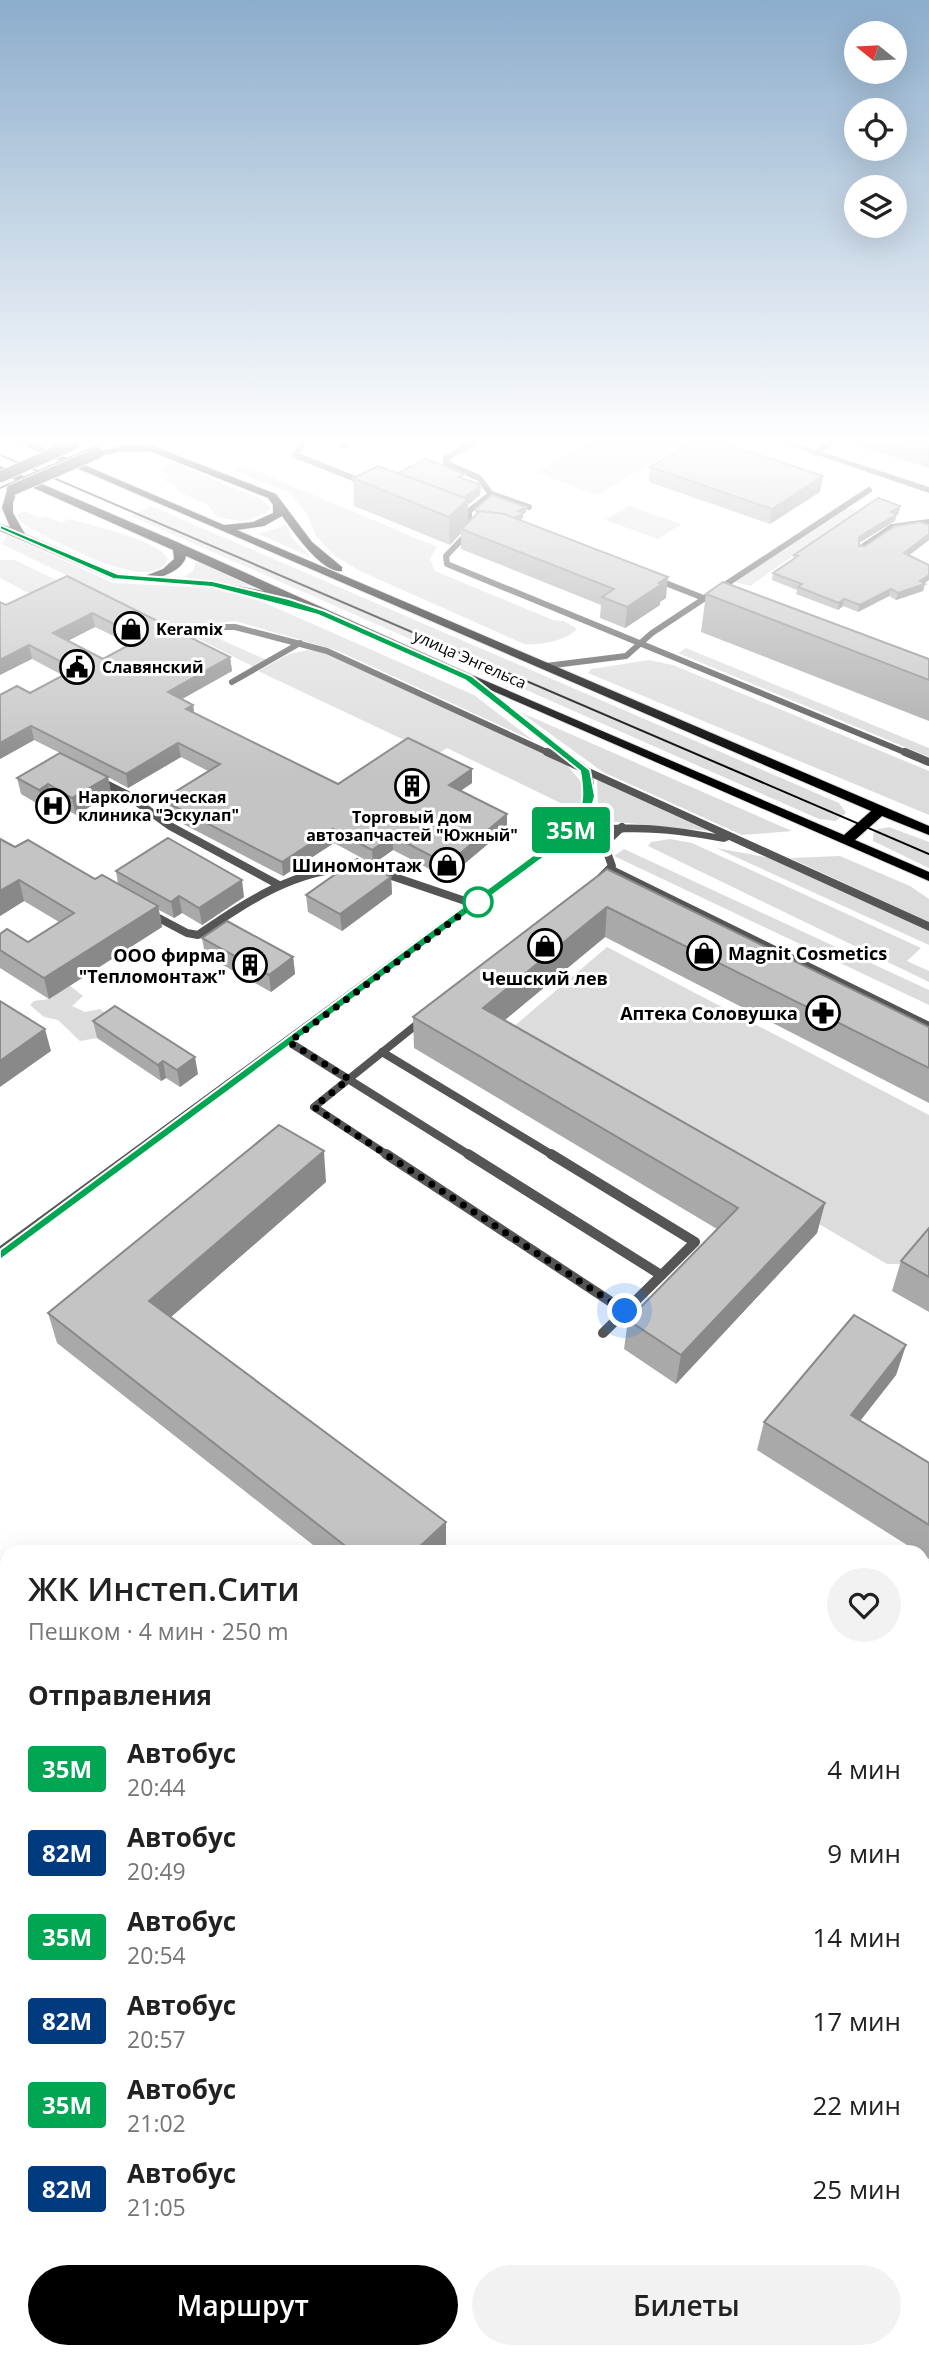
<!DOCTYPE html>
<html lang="ru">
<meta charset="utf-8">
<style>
:root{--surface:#fff;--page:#f2f2f2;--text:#222;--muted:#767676;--accent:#000}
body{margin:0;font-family:"Open Sans",sans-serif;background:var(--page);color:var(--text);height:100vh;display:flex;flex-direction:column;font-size:26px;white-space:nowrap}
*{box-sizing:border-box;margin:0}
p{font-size:23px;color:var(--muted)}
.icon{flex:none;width:38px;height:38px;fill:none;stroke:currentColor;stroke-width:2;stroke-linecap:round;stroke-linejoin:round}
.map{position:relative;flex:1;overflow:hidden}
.sheet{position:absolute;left:0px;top:1545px;width:929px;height:814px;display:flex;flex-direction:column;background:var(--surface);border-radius:21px 21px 0 0;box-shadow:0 7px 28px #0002}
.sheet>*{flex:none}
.badge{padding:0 14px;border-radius:5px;font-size:24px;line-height:46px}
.needle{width:46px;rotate:288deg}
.tools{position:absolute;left:844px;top:21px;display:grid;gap:14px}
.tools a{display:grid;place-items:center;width:63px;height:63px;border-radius:50%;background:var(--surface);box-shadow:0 7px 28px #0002;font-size:35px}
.you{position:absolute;width:35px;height:35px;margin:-18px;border:5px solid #fff;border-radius:50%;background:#1a73e8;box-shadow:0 0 0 10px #1a73e833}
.map>.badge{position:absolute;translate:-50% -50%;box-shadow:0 0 0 4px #fff}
h2{padding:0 28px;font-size:26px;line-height:63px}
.round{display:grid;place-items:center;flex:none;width:74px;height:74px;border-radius:37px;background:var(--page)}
.head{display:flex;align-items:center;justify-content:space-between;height:119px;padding:0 28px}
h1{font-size:33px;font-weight:600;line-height:52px}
.cta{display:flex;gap:14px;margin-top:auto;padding:14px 28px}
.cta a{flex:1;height:80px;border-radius:42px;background:var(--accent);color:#fff;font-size:28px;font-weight:600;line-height:80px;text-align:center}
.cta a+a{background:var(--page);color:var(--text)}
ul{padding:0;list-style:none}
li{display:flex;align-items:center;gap:21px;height:84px;padding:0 28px}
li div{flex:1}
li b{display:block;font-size:26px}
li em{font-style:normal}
li .badge{min-width:77px;font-weight:700;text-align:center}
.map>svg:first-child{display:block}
.green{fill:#dcdcdc}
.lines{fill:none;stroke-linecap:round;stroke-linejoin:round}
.primary-casing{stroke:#dbdbdb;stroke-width:2}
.service-far2{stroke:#555;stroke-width:6}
.service-far1{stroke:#555;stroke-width:8}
.service{stroke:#555;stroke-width:10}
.minor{fill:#555;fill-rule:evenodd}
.primary{fill:#000;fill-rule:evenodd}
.tram{stroke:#000;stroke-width:2}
.primary-bridge-casing{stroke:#dbdbdb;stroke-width:13;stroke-linecap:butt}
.primary-bridge{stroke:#000;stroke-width:11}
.wall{fill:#a9a9a9;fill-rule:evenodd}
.shaded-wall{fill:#898989}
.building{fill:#c4c4c4;stroke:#898989;stroke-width:2;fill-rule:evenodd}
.line{fill:#00a651;stroke:#fff;stroke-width:2}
.walk{stroke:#000;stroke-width:7;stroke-dasharray:0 12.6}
.stop-dot{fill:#fff;stroke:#00a651;stroke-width:3.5}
.labels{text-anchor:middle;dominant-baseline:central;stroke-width:6;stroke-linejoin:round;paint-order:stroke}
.far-poi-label{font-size:16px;font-weight:bold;fill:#000;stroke:#fff;text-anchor:start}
.far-street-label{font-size:16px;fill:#000;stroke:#fff}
.poi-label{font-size:18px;font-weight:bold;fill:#000;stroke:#fff;text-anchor:end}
</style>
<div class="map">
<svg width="929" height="2358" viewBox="0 0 929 2358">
<rect width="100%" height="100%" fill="#fff"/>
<!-- green -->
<g class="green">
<polygon points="587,443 686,443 597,495 535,472"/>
<polygon points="172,462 261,499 270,507 268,512 244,522 217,517 208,505 177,491 178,487 165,481 170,475 157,470"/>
<path d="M 245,466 L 437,547 L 430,559 L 435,571 L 553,620 L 564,621 L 577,629 C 568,640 539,646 524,644 L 360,571 L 335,556 L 316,536 L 308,516 L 290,493 L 235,471 Z"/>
<polygon points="151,506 839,803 846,813 836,821 819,819 131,516"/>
<polygon points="629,506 681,524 658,539 605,520"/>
<polygon points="845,508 856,509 854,514 750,586 735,582"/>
<path d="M 25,511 L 40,518 L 46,516 L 61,523 L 69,519 C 90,525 160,540 168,559 C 150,598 51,537 24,525 L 16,515 Z"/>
<polygon points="286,525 291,537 312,558 259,534"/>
<polygon points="7,535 113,583 215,588 254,598 474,695 534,741 336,650 235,621 197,625 164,623 2,544"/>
<polygon points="0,560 15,560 66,585 38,598 0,578"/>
<polygon points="196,561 252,587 183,577 193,571"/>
<polygon points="173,626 197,629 267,660 254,667"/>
<polygon points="686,648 929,748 929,757 678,653"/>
<polygon points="308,650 327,652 566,764 584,785 581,813 447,748 436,755 258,671 289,654"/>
<polygon points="649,660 673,665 929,771 929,815 588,673 591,669"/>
<polygon points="520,712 792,831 742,835 603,772"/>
<polygon points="597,780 709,831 607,821 590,823 598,809"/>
<polygon points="889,827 929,842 929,868 873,841 874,830"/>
<polygon points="670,839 692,843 921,948 907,961 929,971 929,982 648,846 651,842"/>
<polygon points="716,848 771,858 929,930 929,945"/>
<polygon points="624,849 929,990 929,1005 614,856"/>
<polygon points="840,856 910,886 929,899 929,922 790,858"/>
<polygon points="607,947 929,1115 929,1231 901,1264 887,1264 511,1043 512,1028"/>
<polygon points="69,985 83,996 72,1006 85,1012 100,1009 119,1023 97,1038 80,1041 58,1020 44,1017 30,1005 34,1001 49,999"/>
</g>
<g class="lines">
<!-- primary casing -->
<g class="primary-casing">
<path id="primary" d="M 19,443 L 33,443 L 224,525 L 253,522 L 273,513 L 273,505 L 268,498 L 152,452 L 125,451 L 98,456 L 93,453 L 125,445 L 153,446 L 276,494 L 312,542 L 342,567 L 342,571 C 322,574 293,531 282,516 L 264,526 L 237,530 L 929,826 L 929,835 L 882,816 L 855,840 L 929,872 L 929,881 L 270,594 L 265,599 L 212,587 L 112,579 L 0,531 L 0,524 L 10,527 L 2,508 L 7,490 L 12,487 L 17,490 L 13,503 L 13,513 L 25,534 L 118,574 L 145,576 L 163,569 L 174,559 L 173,550 L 0,473 L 0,466 L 177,542 L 472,675 L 844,835 L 871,811 ZM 186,556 L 264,591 L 212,581 L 160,577 C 170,574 184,567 186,556 Z"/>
</g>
<!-- service-far2 -->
<g class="service-far2">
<polyline points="303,443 295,455 363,482"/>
<polyline points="473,443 446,458 446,463 479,478 491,494"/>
<polyline points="344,446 349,443"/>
<polyline points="815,453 830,443"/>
<polyline points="478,525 469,518 469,511 491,494 529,507"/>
<polyline points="467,534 446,556 447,564 909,754"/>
<polyline points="861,548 892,527 929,522"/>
<polyline points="658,580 716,603"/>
<polyline points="199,627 235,627 327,651 551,754"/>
<polyline points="546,666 626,656 652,633 869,490"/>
<polyline points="232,682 300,643"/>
</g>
<!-- service-far1 -->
<g class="service-far1">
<polyline points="547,752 580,767"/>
<polyline points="905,752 929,762"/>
<polyline points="100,781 126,794 170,826 279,885"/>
<polyline points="610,869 929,1026"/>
<polyline points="374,870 474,904"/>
<polyline points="601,877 612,866 604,844 622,827"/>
<path d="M 151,914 L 187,933 L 198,935 C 248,901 295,869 357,867"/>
<polyline points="289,1042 471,1156"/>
<polyline points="382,1052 554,1156"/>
<polyline points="389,1156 314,1107 421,1021"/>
</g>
<!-- service -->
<g class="service">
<polyline points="386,1154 625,1311"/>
<polyline points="468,1154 661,1275"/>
<polyline points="551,1154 695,1242 603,1333"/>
</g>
<!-- minor -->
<g class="minor">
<polygon points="782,443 795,443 929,487 929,493"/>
<path d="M 468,675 L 589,768 L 929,922 L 929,931 L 729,840 L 724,842 C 670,832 621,827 567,840 L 0,1260 L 0,1246 L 559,836 C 578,817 588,798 580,771 L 464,680 L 464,676 ZM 593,778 L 716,834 C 670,826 622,819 576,831 C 590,815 597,799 593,778 Z"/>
</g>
<!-- primary -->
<use href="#primary" class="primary"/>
<!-- tram -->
<g class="tram">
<polyline points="0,455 929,854"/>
<polyline points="0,488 103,443"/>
</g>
<!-- primary-bridge casing -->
<g class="primary-bridge-casing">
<g id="primary-bridge">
<polyline points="0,477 74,444"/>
<polyline points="12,490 98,453"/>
</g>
</g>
<!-- primary-bridge -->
<use href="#primary-bridge" class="primary-bridge"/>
</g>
<!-- wall -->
<g class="wall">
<polygon points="849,443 929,443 929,468"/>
<polygon points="650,467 823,476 820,492 770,524 649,482"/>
<polygon points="398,473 465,479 481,485 480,495 468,505 468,523 476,515 475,509 526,512 523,514 523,518 520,520 666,598 660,602 660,605 625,628 600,618 601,605 461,549 461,533 450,545 354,506 353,478"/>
<polygon points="900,506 899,512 897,514 895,521 859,543 859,546 865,546 929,525 929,540 909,555 924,584 923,591 896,600 889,596 858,612 843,606 838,610 796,594 797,590 772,580 773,573 793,560 794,555"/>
<path d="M 67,576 L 230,657 L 232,671 L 181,699 L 193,705 L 194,713 L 338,784 L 472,769 L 472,783 L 460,791 L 507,828 L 451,875 L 443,876 L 393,850 L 373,864 L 334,843 L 283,876 L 164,814 L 162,800 L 208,771 L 181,757 L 128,788 L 108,777 L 111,794 L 76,815 L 52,801 L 43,807 L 21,794 L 17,778 L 60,753 L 34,740 L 0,759 L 30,693 L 64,676 L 32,659 L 6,605 ZM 95,627 L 130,644 L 103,659 L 67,641 Z"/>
<polygon points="706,594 929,659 929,721 701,632"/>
<polygon points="0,838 15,847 95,879 118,884 116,871 244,897 202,925 182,913 174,918 159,910 162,927 49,999 0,968 0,934 28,942 59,922 24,901 0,916"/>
<polygon points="607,869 929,1027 929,1103 605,937 505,1020 825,1203 817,1233 676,1384 624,1349 628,1320 717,1229 414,1048 413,1017"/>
<polygon points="391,877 392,894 342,931 308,912 306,895"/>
<polygon points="202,938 293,957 295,974 271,992 205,955"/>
<polygon points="93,1021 198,1074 180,1087 166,1078 161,1081 97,1038"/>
<polygon points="326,1182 171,1317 446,1522 446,1549 443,1552 322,1552 57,1343 48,1313"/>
<polygon points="929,1228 929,1312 892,1291 901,1261"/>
<polygon points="906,1345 896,1375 860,1421 929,1463 929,1559 922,1555 922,1552 918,1552 757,1450 764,1422"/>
<polygon points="922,1858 929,1863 929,2027 922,2021"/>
<polygon points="686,2352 842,2352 849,2358 692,2358"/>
</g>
<!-- shaded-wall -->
<g class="shaded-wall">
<polygon points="823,476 820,492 770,524 772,509"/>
<polygon points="481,485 480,495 468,505 468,527 461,529 461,533 450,545 449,517 465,497"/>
<polygon points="900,506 899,512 896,514 895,521 857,544 859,537"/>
<polygon points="526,507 526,512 523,514 523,518 513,524 518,511"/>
<polygon points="929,534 929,540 903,560 904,553"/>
<polygon points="929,575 929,580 922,585 925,584 923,591 896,600 898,593"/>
<polygon points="668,577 666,598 660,602 660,605 625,628 627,607"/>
<polygon points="891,589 889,596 858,612 860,605"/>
<polygon points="844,599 843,606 838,610 839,603"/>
<polygon points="92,613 95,627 56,647 53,633"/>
<polygon points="29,645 32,659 0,675 0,660"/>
<polygon points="230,657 232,671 170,706 168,692"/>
<polygon points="193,705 195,719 186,709"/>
<polygon points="31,726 34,740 0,759 0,743"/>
<polygon points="178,743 181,757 128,788 126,774"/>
<polygon points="472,769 472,783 449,799 449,785"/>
<polygon points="108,777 111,794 76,815 72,798"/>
<polygon points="48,784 52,801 43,807 39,790"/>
<polygon points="507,814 507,828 451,875 443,876 443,862"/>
<polygon points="333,829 334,843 283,876 282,862"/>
<polygon points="393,836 393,850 373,864 372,850"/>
<polygon points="391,877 392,894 342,931 340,914"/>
<polygon points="19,880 24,901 0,916 0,891"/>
<polygon points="242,880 244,897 202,925 199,908"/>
<polygon points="179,896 182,913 174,918 171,902"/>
<polygon points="158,906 162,927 49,999 44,978"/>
<polygon points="607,907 605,937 483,1038 483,1008"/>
<polygon points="293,957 295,974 271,992 269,975"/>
<polygon points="45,1029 51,1051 0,1087 0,1061"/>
<polygon points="195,1057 198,1074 180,1087 177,1070"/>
<polygon points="163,1061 166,1078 161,1081 158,1065"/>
<polygon points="324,1151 326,1182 156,1330 149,1301"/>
<polygon points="825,1203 817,1233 676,1384 681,1355"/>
<polygon points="906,1345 896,1375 842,1444 851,1415"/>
<polygon points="446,1522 446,1549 443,1552 414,1552"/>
<polygon points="323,2352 331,2352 327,2358 318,2358"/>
</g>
<!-- building -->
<g class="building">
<polygon points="691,443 723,443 823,476 772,509 650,467"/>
<polygon points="887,443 929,443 929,456"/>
<polygon points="425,459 465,474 459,477 481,485 465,497 465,498 398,473"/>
<polygon points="378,466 468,499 449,517 353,478"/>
<polygon points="492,495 526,507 518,511 523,513 514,518 504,514 480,511 478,512 475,509"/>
<polygon points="878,498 900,506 891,512 897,514 859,537 859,546 865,546 895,526 921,522 929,525 929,534 904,553 929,565 929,575 920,581 925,584 898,593 891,589 860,605 844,599 839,603 798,587 802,584 773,573 798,556 794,555"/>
<polygon points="480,511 504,514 668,577 659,583 662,584 627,607 602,597 614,589 461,529"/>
<path d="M 67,576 L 230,657 L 168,692 L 193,705 L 186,709 L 338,784 L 408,738 L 472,769 L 449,785 L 507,814 L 451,861 L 443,862 L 393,836 L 372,850 L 333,829 L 282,862 L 162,800 L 220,764 L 178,743 L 126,774 L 31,726 L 0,743 L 0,695 L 17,686 L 30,693 L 75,669 L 29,645 L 0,660 L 0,602 L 6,605 ZM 92,613 L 142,638 L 103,659 L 53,633 Z"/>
<polygon points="723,582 929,659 929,680 706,594"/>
<polygon points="60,753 108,777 72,798 48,784 39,790 17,778"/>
<polygon points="168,838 242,880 199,908 179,896 171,902 116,871"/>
<polygon points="0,839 15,847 28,840 95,879 102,875 158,906 44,978 0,950 0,934 7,929 28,942 74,913 19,880 0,891"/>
<polygon points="357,859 391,877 340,914 306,895"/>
<polygon points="607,869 929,1027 929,1068 607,907 483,1008 825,1203 681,1355 628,1320 738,1208 413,1017"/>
<polygon points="227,921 293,957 269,975 202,938"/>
<polygon points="0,1001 45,1029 0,1061"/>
<polygon points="115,1006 195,1057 177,1070 163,1061 158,1065 93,1021"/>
<polygon points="279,1125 324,1151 149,1301 446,1522 414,1552 353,1552 48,1313"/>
<polygon points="929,1228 929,1277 901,1261"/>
<polygon points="854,1315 906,1345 851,1415 929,1463 929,1525 764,1422"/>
<polygon points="922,1858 929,1863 929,1978 922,1973"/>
<polygon points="194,2352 323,2352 318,2358 199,2358"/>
<polygon points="698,2352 842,2352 849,2358 705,2358"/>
</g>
<!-- sky -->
<linearGradient id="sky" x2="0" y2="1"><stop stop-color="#8cadcc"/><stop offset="0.57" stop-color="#fff"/><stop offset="1" stop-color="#fff" stop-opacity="0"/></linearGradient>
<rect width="929" height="773" fill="url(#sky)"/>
<!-- line -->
<path class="line" d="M 0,525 L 118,574 L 212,581 L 289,599 L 325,611 L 472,676 L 590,770 L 595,796 L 590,815 L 567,840 L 0,1260 L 0,1250 L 559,836 C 582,811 586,805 580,771 L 465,680 L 318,615 L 212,587 L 113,579 L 0,529 Z"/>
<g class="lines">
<!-- walk -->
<polyline class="walk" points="478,902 289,1042 349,1079 314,1107 625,1311"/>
</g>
<!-- icons -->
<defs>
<g id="shop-ring" transform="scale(1.75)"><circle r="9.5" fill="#fff" stroke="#000" stroke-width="1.5"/><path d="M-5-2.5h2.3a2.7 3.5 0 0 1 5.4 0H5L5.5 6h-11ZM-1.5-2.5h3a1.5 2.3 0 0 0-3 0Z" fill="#000"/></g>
<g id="civic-ring" transform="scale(1.75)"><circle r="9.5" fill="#fff" stroke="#000" stroke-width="1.5"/><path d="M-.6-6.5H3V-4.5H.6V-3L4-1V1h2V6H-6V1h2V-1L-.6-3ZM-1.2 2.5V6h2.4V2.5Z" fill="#000"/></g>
<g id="building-ring" transform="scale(1.75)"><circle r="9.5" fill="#fff" stroke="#000" stroke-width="1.5"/><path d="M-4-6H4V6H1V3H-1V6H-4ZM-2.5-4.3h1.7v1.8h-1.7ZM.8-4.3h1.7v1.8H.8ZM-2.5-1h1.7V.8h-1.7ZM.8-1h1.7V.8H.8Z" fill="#000"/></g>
<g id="hospital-ring" transform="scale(1.75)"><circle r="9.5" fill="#fff" stroke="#000" stroke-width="1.5"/><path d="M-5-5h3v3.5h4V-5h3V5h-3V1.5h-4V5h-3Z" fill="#000"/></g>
<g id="pharmacy-ring" transform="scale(1.75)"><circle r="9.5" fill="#fff" stroke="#000" stroke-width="1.5"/><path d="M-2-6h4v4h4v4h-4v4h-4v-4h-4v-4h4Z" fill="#000"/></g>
</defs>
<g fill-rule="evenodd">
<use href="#shop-ring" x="131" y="629"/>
<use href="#civic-ring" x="77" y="667"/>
<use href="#building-ring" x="412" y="786"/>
<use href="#hospital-ring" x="53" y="806"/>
<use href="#shop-ring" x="447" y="865"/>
<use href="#shop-ring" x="545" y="946"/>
<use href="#shop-ring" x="704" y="953"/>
<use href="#building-ring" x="250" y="965"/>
<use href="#pharmacy-ring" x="823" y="1013"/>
</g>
<!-- markers -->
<circle class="stop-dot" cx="478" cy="902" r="14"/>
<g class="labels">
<!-- far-poi labels -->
<g class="far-poi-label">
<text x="156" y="629">Keramix</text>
<text x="102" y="667">Славянский</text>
<text x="78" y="797">Наркологическая<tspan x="78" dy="18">клиника "Эскулап"</tspan></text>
<text x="412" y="817" text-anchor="middle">Торговый дом<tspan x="412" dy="18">автозапчастей "Южный"</tspan></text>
</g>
<!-- far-street labels -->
<g class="far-street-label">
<text transform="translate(470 659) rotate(24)">улица Энгельса</text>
</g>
<!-- poi labels -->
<g class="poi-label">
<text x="422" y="865">Шиномонтаж</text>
<text x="728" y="953" text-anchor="start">Magnit Cosmetics</text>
<text x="226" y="955">ООО фирма<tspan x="226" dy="21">"Тепломонтаж"</tspan></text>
<text x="545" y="978" text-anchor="middle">Чешский лев</text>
<text x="798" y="1013">Аптека Соловушка</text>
</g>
</g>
</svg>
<div class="tools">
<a><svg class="needle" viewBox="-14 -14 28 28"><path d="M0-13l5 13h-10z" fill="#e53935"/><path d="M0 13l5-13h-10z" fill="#767676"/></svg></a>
<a><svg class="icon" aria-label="locate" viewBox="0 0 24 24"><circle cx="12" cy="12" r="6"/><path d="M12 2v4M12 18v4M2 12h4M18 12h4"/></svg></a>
<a><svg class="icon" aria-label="layers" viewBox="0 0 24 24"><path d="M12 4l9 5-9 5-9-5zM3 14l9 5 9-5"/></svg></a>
</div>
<div class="you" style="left:625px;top:1311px"></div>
<b class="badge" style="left:571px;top:830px;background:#00a651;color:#fff">35М</b>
<section class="sheet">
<div class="head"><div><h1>ЖК Инстеп.Сити</h1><p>Пешком · 4 мин · 250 m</p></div><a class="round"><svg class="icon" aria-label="heart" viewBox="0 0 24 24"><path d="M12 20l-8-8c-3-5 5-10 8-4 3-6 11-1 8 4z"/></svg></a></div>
<h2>Отправления</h2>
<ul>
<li><span class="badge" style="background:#00a651;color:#fff">35М</span><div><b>Автобус</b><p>20:44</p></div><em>4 мин</em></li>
<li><span class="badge" style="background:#003b80;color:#fff">82М</span><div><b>Автобус</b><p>20:49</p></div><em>9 мин</em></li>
<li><span class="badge" style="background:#00a651;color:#fff">35М</span><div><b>Автобус</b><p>20:54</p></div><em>14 мин</em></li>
<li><span class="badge" style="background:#003b80;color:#fff">82М</span><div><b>Автобус</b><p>20:57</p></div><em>17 мин</em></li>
<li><span class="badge" style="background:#00a651;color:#fff">35М</span><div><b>Автобус</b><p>21:02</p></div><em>22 мин</em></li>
<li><span class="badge" style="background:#003b80;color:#fff">82М</span><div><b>Автобус</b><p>21:05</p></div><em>25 мин</em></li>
</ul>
<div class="cta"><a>Маршрут</a><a>Билеты</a></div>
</section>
</div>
